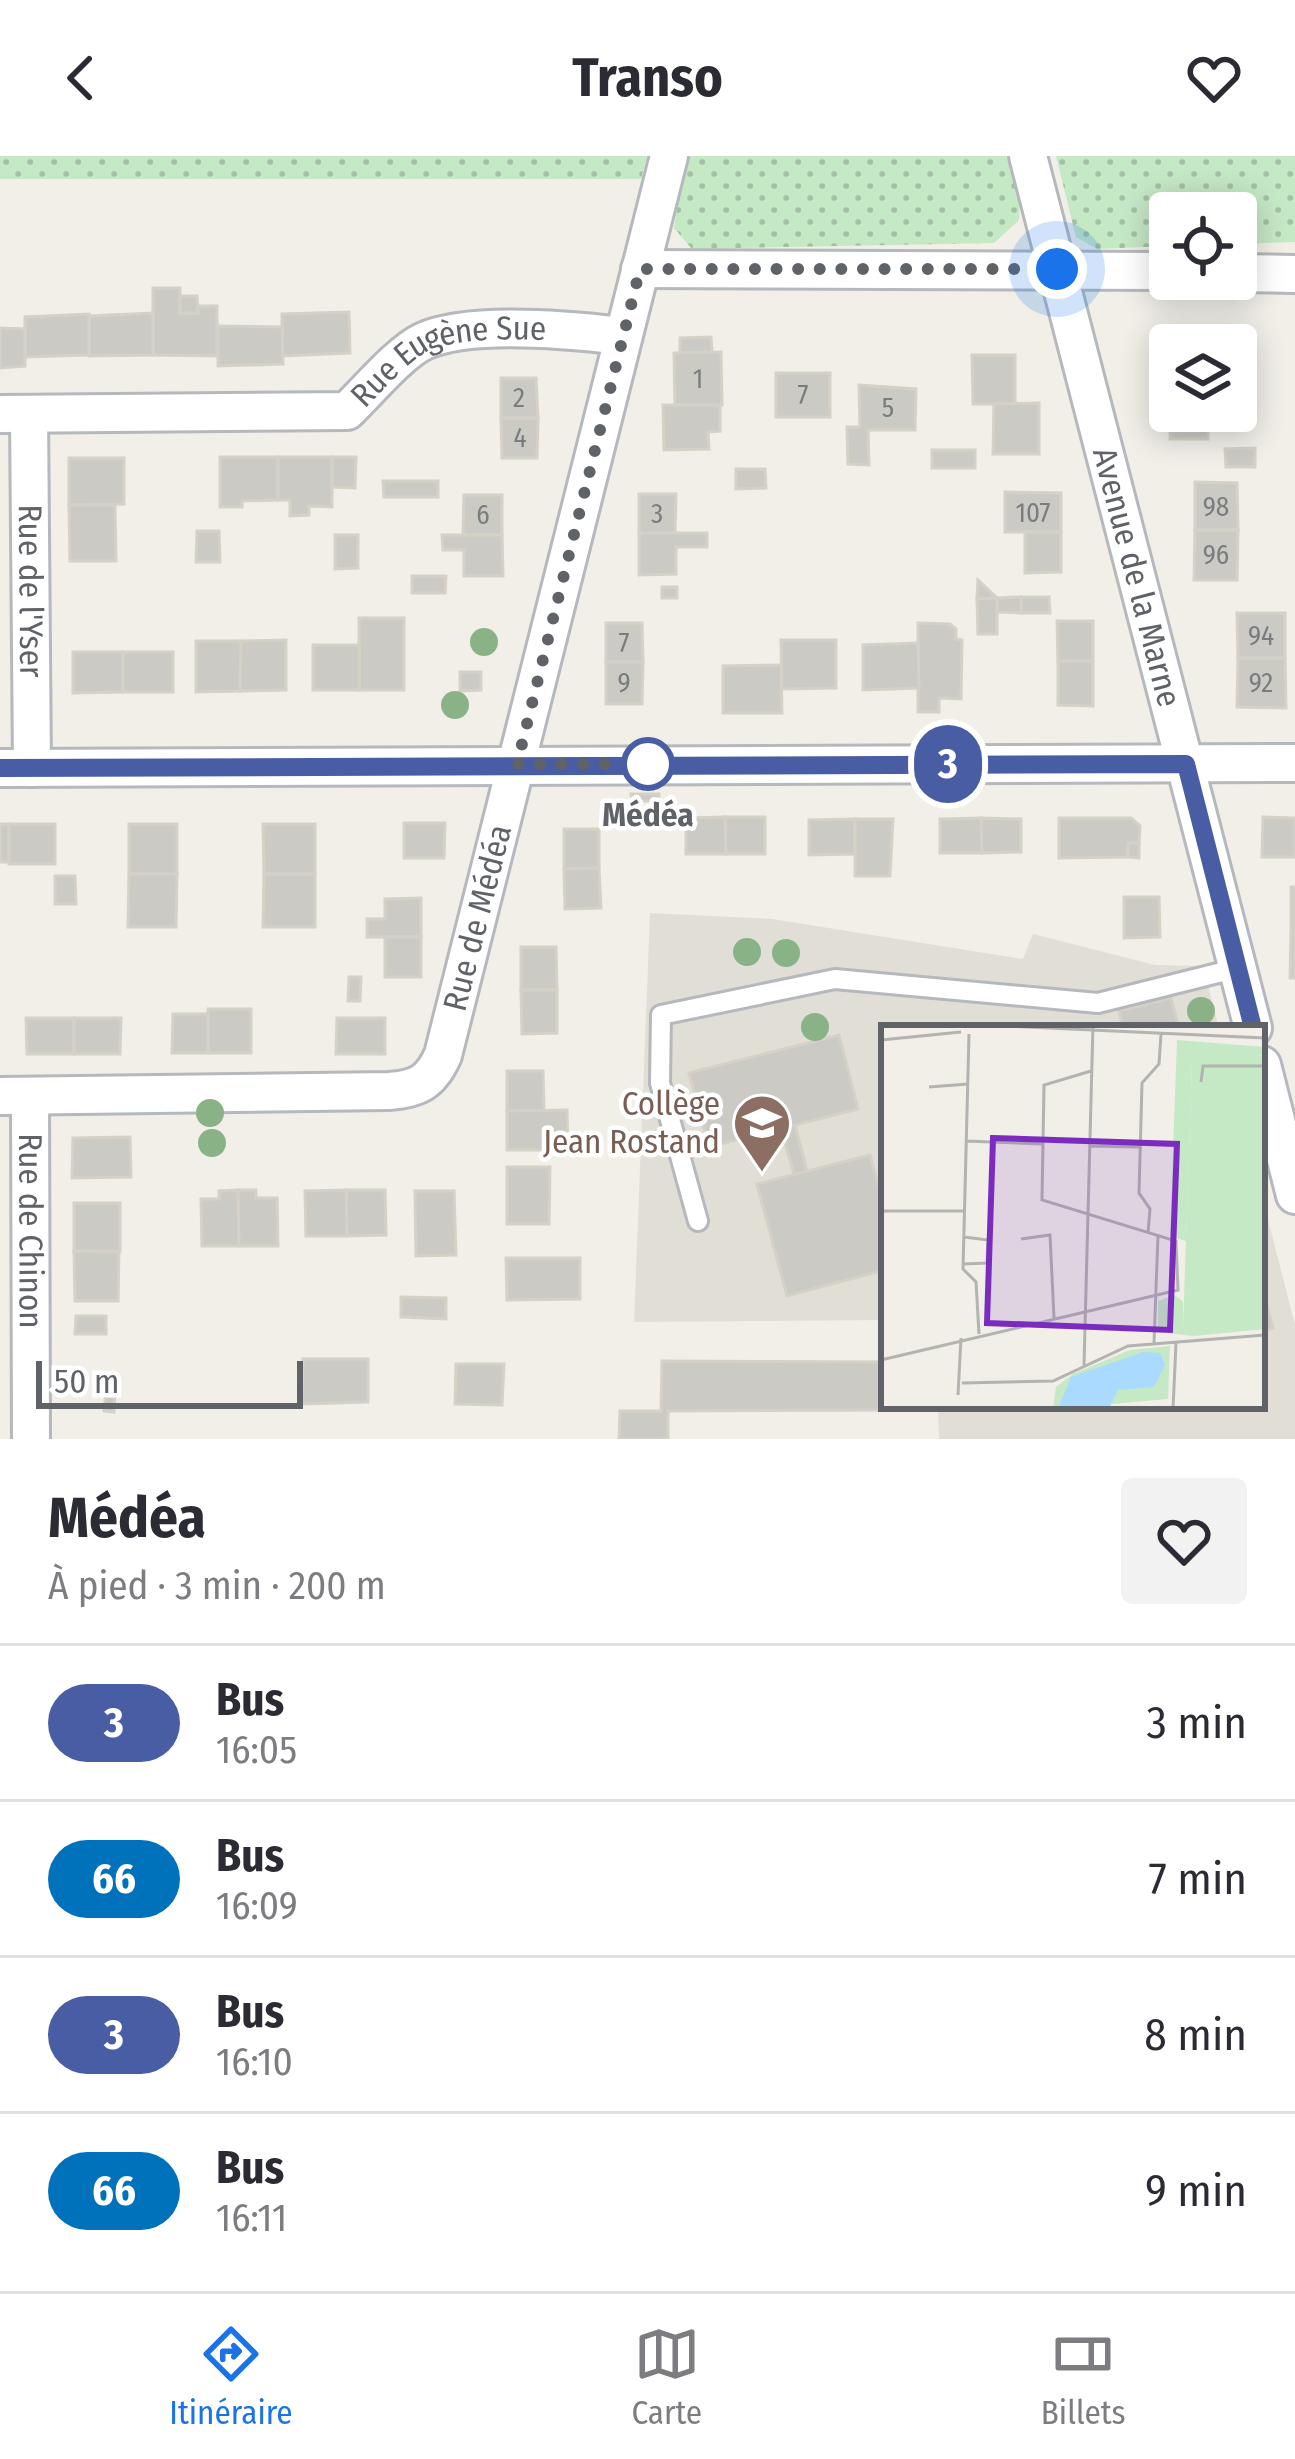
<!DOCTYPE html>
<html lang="fr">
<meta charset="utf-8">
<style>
:root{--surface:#fff;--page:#f2f2f3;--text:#2b2b33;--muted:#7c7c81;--line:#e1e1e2;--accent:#1a73e8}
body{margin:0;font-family:"Fira Sans Condensed",sans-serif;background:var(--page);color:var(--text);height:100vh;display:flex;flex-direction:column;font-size:45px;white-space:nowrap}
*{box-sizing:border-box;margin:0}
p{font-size:39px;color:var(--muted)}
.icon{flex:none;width:66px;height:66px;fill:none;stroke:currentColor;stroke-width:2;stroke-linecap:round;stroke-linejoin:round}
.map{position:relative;height:1283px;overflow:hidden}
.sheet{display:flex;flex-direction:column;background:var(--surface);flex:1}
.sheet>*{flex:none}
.badge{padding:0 24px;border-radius:39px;font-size:42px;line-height:78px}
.buttons{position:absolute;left:1149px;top:36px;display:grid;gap:24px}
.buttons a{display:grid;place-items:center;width:108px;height:108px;border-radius:12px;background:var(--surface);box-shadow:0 6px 30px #0003;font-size:60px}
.scale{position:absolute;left:36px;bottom:30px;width:267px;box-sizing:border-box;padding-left:12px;border:6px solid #5f6368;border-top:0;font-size:33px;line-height:42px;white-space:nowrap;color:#5f6368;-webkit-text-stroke:9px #fff;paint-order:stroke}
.you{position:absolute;width:60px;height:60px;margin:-30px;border:9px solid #fff;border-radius:50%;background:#1a73e8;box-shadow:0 0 0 18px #1a73e833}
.map>.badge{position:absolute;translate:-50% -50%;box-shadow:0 0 0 6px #fff}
.round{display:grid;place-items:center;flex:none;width:126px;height:126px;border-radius:12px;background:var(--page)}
.head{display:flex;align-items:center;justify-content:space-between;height:204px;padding:0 48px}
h1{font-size:57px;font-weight:700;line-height:90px}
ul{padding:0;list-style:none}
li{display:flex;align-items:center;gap:36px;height:156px;padding:0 48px;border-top:3px solid var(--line)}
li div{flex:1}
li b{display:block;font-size:45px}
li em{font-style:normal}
li .badge{min-width:132px;font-weight:700;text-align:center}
header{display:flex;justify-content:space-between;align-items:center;height:156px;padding:0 48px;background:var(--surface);font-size:54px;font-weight:700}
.dock{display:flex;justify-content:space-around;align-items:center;height:168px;border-top:3px solid var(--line);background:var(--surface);font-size:33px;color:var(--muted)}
.dock a{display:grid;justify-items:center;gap:6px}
.dock .active{color:var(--accent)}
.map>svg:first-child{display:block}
.education{fill:#e1ded6}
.grass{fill:url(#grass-dots)}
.building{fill:#cccac5;stroke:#d6d1c6;stroke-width:3}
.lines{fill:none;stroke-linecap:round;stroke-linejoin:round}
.service-casing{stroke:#b5b8bc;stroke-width:24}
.minor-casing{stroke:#b5b8bc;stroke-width:42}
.service{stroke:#fff;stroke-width:18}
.minor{stroke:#fff;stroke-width:36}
.tree{fill:#89b387}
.line-casing{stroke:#fff;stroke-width:27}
.line{stroke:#495da4;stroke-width:18}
.walk{stroke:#5f6368;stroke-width:12;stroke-dasharray:0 21.6}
.stop-dot{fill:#fff;stroke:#495da4;stroke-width:6}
.labels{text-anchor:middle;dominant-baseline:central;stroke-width:9;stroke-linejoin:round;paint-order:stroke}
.number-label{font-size:27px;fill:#7a7d7f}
.street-label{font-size:33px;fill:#5f6368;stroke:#fff}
.stop-label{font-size:33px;font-weight:bold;fill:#5f6368;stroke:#fff}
.education-label{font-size:33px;fill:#785e54;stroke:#fff;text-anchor:end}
.inset-road{fill:none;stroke:#b3b3b1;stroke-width:3}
.view{fill:#7b2cbf;fill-opacity:0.15;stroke:#7b2cbf;stroke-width:6}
.inset-edge{fill:none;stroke:#5f6368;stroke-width:6}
</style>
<header><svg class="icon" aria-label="back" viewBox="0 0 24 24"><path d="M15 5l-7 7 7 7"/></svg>Transo<svg class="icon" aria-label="heart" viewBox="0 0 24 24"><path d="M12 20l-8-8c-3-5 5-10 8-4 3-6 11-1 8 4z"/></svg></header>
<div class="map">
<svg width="1295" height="1283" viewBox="0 0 1295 1283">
<defs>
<pattern id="grass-dots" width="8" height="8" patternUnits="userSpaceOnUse" patternTransform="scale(3)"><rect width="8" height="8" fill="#c5e8c5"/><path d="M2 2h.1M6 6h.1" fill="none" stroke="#a3c0a4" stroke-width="1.8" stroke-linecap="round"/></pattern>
</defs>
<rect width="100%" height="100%" fill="#f1efe8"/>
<!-- education -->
<g class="education">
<polygon points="650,757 772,763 1023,803 1033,778 1155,809 1203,810 1219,872 884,872 884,1164 634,1166"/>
<polygon points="1262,1040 1295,1169 1295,1283 939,1283 938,1250 1262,1250"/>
</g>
<!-- grass -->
<g class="grass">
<polygon points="0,0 647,0 641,23 0,23"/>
<polygon points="690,0 1006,0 1020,38 1019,64 994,87 692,93 674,72 685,5"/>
<polygon points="1056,0 1295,0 1295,86 1236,88 1236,57 1170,57 1170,90 1097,93 1076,81"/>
</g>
<!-- building -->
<g class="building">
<polygon points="153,132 180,132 180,157 198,157 197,150 217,150 217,200 153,199"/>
<polygon points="180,140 197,140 198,157 180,157"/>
<polygon points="349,156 350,197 282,200 282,158"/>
<polygon points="153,157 153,199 89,200 89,160"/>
<polygon points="89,158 89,199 25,201 25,161"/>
<polygon points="218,170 282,171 283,208 218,210"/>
<polygon points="0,172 25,173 25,210 0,212"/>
<polygon points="711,181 712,196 680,197 680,182"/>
<polygon points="1255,193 1255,224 1236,224 1236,194"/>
<polygon points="721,196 722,249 675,249 674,197"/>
<polygon points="972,199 1015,199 1015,248 973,248"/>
<rect x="776" y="217" width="54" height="44"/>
<polygon points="501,222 536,222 538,262 501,262"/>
<polygon points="859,229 916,233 915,274 868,274 869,309 848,308 847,271 860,271"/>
<polygon points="1170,246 1170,255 1208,255 1208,283 1170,283"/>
<polygon points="1039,247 1039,298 993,298 994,248"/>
<polygon points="663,249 720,249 720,275 708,276 709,293 664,294"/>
<polygon points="501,262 538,262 537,302 502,302"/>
<polygon points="1255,292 1255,311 1226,311 1225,293"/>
<rect x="932" y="294" width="43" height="18"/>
<polygon points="220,301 278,301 278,344 242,345 242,351 220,351"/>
<polygon points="278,301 332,301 332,351 309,350 309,359 290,360 290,344 278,344"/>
<polygon points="332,301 356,301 355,332 332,331"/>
<polygon points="69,302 124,302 124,348 69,349"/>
<polygon points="736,313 765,313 766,332 736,333"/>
<polygon points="383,325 438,325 438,341 384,341"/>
<polygon points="1195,326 1237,327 1238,374 1195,374"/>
<polygon points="1005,336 1061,337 1061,376 1005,376"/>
<polygon points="639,338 676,338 675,377 639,377"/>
<polygon points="464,339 502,339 502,379 463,379"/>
<polygon points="69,349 115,349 116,405 70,405"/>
<polygon points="1195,374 1238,374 1237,424 1194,424"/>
<polygon points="197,375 219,375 220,406 196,406"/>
<polygon points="1025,376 1061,376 1061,416 1025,417"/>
<polygon points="639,377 707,377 707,391 676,391 676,418 639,419"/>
<polygon points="335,379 358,379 358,412 335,413"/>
<polygon points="442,379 502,379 503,420 464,420 464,394 443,394"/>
<polygon points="412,420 446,420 445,437 412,437"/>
<polygon points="978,424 997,442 977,443"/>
<rect x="662" y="431" width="15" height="11"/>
<polygon points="1021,441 1049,441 1050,457 1021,457"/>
<polygon points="1021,441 1021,457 998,456 997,442"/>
<polygon points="997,442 997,478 978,478 977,443"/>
<polygon points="1237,457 1285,457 1285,502 1238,502"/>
<rect x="359" y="462" width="45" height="72"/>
<polygon points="1057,465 1093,465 1093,505 1058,505"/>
<polygon points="606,467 642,467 643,506 606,506"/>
<polygon points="918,467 950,468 956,473 956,483 962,484 961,543 939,542 939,556 918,556"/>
<polygon points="286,484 286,534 240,535 241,485"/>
<polygon points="781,484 836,484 836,532 782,533"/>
<polygon points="196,485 241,485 240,535 196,536"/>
<polygon points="918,487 919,532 863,534 863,489"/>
<rect x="313" y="489" width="46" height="45"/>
<polygon points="73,496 123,496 123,536 73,537"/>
<rect x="123" y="496" width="50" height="40"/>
<polygon points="1238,502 1285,502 1286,552 1237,551"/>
<polygon points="1058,505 1093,505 1093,550 1058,549"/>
<polygon points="606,506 643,506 642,548 606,548"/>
<polygon points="781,509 782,557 723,557 723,510"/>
<polygon points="460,516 481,516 481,534 460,535"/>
<polygon points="631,638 659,638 659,645 632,645"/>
<polygon points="725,661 765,661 765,698 726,698"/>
<polygon points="725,661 726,698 686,698 686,662"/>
<polygon points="1263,661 1295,662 1295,701 1262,701"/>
<polygon points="981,662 1021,663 1021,696 982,697"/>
<polygon points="981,662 982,697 940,697 940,663"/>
<polygon points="1059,662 1131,662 1140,670 1139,687 1128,687 1128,701 1059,702"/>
<polygon points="855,663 855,698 809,699 809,664"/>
<polygon points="855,663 893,663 890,720 855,720"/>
<polygon points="404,667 445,667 444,702 404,702"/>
<rect x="0" y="668" width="9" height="38"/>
<rect x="9" y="668" width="46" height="40"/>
<rect x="129" y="668" width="48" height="50"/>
<polygon points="263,668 315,668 315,718 264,718"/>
<polygon points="564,673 599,673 599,712 564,713"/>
<polygon points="1128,687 1139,687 1139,702 1128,701"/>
<polygon points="599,712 601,752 565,753 564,713"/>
<polygon points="129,718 177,718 176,771 128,771"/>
<polygon points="264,718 315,718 315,771 263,771"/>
<polygon points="55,720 75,720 76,748 55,748"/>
<rect x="1291" y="731" width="4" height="46"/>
<polygon points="1124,741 1159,741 1160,781 1124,782"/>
<polygon points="421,742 421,781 367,781 367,763 385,763 385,743"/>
<polygon points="1291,777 1295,777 1295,822 1290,822"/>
<rect x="385" y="781" width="36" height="40"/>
<polygon points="521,791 556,791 557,834 521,834"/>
<polygon points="349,821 361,821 360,845 348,845"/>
<polygon points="521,834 557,834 557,877 522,878"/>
<polygon points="1171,842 1179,872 1123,872 1119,855"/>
<rect x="208" y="853" width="43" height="44"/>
<polygon points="173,858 208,858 208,897 172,897"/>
<polygon points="26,862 74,862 74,898 27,898"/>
<polygon points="74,862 121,862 120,898 74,898"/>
<polygon points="337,862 385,862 385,898 336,898"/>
<polygon points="839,879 858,953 709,991 689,917"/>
<polygon points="507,915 543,915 544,955 507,955"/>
<polygon points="567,954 568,994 507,994 507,955"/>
<polygon points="795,969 807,1015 794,1018 781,972"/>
<polygon points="130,981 131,1021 72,1022 73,982"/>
<polygon points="870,999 880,1036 884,1035 884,1114 787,1140 757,1028"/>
<polygon points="507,1011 550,1011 549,1068 507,1068"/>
<polygon points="238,1034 239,1090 202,1090 201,1043 219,1043 219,1035"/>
<polygon points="238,1034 256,1034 256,1042 277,1042 278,1090 239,1090"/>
<polygon points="346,1034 385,1034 386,1079 347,1080"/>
<polygon points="346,1034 347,1080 306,1080 305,1035"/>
<polygon points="415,1035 454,1035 456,1099 416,1100"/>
<rect x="74" y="1047" width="46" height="48"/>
<polygon points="74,1095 119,1096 118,1145 75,1145"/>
<polygon points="506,1102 580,1102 580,1143 507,1144"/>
<polygon points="1262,1132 1273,1172 1262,1175"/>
<polygon points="401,1141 446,1142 446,1163 401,1161"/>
<polygon points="76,1160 106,1160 106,1178 75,1178"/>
<polygon points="303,1203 368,1203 368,1246 302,1248"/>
<polygon points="662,1205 884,1206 884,1250 898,1250 898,1254 668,1255 668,1283 619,1283 620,1255 661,1255"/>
<polygon points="456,1208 504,1208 502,1249 455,1248"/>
<polygon points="106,1236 115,1237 114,1256 104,1255"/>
</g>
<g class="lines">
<!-- service casing -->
<g class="service-casing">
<polyline id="service" points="698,1065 660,927 661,859 835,823 1098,847 1238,812"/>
</g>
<!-- minor casing -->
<g class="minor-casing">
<g id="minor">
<path id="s1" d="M 1028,0 L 1253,872"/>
<polyline points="640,113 1170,115"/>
<polyline points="1236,117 1295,118"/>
<path id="s2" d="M 0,258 L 347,255 C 367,236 400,196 424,185 C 470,164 572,174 623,180"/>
<path id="s3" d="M 29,258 L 32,612"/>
<polyline points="0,612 1295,607"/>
<polyline points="1262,909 1295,1039"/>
<path id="s4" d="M 0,940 L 389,935 C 418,933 431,926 443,899 L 669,0"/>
<path id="s5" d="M 30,940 L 31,1283"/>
</g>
</g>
<!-- service -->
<use href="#service" class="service"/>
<!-- minor -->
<use href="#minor" class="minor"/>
</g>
<!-- trees -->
<g class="tree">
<circle cx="484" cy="486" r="14"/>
<circle cx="455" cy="549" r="14"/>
<circle cx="747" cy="796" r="14"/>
<circle cx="786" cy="797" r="14"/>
<circle cx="1201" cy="855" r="14"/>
<circle cx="815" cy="871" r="14"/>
<circle cx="210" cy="957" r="14"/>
<circle cx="212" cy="987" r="14"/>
</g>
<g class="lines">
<!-- line casing -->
<g class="line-casing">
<polyline id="line" points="0,612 1186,608 1253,872"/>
</g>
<!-- line -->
<use href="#line" class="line"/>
<!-- walk -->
<polyline class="walk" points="648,608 517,608 640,113 1057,113"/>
</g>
<!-- icons -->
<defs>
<g id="school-pin" transform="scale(3)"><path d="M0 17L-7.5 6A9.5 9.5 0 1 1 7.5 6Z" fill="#8d6e63" stroke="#fff"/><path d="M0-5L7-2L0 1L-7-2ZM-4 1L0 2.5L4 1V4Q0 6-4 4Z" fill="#fff"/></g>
</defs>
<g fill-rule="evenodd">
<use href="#school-pin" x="762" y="967"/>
</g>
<!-- markers -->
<circle class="stop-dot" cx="648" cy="608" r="24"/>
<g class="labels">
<!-- number labels -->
<g class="number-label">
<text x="698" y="223">1</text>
<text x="803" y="239">7</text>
<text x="519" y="242">2</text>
<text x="888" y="252">5</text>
<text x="520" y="282">4</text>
<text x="1216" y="351">98</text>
<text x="1033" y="357">107</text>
<text x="657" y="358">3</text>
<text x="483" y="359">6</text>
<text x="1216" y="399">96</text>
<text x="1261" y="480">94</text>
<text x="624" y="487">7</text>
<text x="624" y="527">9</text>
<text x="1261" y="527">92</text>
</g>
<!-- street labels -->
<g class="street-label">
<text stroke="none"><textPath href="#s2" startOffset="468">Rue Eugène Sue</textPath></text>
<text stroke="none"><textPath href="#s1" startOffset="435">Avenue de la Marne</textPath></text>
<text stroke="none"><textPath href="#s3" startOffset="177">Rue de l'Yser</textPath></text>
<text stroke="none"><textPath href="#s4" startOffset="600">Rue de Médéa</textPath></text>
<text stroke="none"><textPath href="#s5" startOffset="135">Rue de Chinon</textPath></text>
</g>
<!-- stop labels -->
<g class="stop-label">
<text x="648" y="659">Médéa</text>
</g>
<!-- education labels -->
<g class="education-label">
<text x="720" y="948">Collège<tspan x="720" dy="38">Jean Rostand</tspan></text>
</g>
</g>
<!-- overview -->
<g transform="translate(881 869)">
<rect width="384" height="384" fill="#f1efe8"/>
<path d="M 296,15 L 384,22 L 384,30 L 311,38 L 305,216 L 289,211 ZM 293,270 L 302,276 L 302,303 L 313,311 L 277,307 L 277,276 Z" fill="#c5e8c5"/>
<path d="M 289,321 L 287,374 L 172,384 L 175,362 L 192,349 L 249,325 Z" fill="#c5e8c5"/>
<path d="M 321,29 L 384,31 L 384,304 L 313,311 L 302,303 L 311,38 Z" fill="#c5e8c5"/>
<path d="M 262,327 L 279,328 L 284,340 L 273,362 L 237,365 L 228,384 L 177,384 L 190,352 Z" fill="#aadaff"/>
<path class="inset-road" d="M 102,0 L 384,13M 88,9 L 82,244 L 95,257 L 98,309M 0,15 L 80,7M 320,57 L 322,41 L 384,41M 48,62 L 87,59M 85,116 L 161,119M 208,121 L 259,122M 0,186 L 84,186M 267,208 L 269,184 L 258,168 L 261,58 L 278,39 L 280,9M 140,214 L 169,210 L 173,293M 82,239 L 106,238 L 107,215 L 83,212M 273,318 L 277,210M 0,335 L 297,265 L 295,216 L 161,175 L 163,60 L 210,46M 203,340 L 212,0M 81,358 L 172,356 L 247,321 L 384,310M 77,370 L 80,313M 292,384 L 295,318"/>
<path class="view" d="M 112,113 L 296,119 L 289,305 L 106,298 Z"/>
<rect width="384" height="384" class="inset-edge"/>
</g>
</svg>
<div class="buttons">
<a><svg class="icon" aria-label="locate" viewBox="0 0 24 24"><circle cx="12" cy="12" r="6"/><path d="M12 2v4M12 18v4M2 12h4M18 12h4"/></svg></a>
<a><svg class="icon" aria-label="layers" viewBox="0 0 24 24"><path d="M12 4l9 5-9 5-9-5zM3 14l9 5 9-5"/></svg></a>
</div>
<div class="scale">50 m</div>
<div class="you" style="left:1057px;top:113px"></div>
<b class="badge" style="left:948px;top:608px;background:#495da4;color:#fff">3</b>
</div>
<section class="sheet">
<div class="head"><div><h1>Médéa</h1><p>À pied · 3 min · 200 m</p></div><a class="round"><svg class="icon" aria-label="heart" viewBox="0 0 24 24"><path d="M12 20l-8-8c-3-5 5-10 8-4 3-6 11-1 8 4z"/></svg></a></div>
<ul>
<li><span class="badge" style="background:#495da4;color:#fff">3</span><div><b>Bus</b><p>16:05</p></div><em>3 min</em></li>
<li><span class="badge" style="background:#0072bc;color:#fff">66</span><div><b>Bus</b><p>16:09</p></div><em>7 min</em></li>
<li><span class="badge" style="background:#495da4;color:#fff">3</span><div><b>Bus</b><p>16:10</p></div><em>8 min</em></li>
<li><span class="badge" style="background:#0072bc;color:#fff">66</span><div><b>Bus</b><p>16:11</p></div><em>9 min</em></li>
</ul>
</section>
<nav class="dock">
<a class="active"><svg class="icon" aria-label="directions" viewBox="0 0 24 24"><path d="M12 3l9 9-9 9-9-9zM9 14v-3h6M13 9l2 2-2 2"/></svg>Itinéraire</a>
<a><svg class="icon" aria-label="map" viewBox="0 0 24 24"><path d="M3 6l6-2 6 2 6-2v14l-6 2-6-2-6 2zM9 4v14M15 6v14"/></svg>Carte</a>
<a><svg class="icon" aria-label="tickets" viewBox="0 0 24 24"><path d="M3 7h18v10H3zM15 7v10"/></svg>Billets</a>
</nav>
